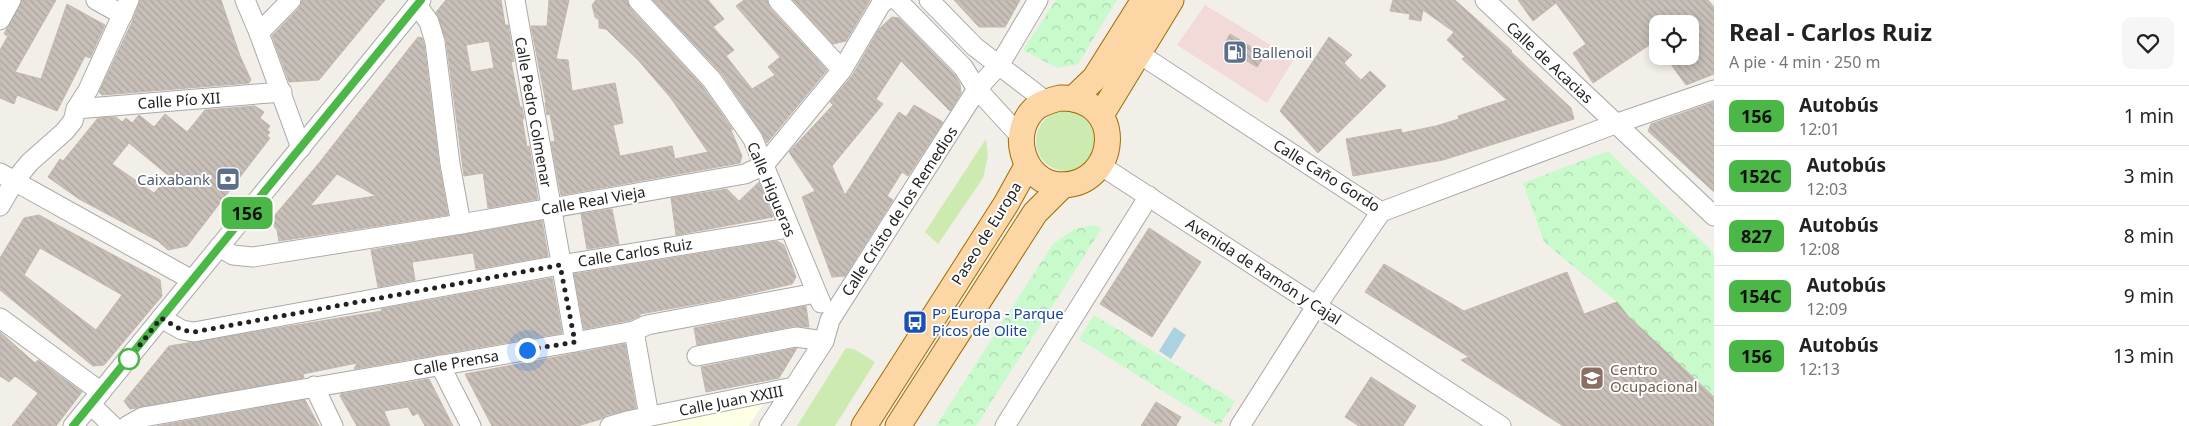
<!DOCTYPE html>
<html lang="es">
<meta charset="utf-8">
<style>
:root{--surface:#fff;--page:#f6f6f6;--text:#222;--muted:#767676;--line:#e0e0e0}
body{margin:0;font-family:"Noto Sans",sans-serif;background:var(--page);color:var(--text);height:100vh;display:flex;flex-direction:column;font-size:19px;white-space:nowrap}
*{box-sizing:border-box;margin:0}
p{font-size:16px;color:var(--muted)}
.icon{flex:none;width:28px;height:28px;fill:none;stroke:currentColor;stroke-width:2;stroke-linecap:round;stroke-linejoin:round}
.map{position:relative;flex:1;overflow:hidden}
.side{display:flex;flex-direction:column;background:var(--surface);width:475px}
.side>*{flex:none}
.badge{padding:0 10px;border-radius:8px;font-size:18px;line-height:32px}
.buttons{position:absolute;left:1649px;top:15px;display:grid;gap:10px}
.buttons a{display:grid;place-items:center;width:50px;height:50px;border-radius:10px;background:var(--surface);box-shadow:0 2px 8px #0003;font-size:25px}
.you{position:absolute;width:25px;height:25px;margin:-12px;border:4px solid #fff;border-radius:50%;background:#1a73e8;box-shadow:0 0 0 8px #1a73e833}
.map>.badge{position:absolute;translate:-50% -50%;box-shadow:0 0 0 2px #fff}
.round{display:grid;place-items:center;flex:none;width:52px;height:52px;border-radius:10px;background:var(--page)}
.overview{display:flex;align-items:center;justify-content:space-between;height:85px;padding:0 15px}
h1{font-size:24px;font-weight:700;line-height:38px}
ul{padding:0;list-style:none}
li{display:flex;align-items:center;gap:15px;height:60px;padding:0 15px;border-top:1px solid var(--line)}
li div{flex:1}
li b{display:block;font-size:19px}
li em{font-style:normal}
li .badge{min-width:55px;font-weight:700;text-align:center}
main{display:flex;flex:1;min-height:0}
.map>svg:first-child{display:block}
.commercial{fill:#f2dad9}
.education{fill:#ffffe5}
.grass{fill:#cdebb0}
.park{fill:url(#park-crowns)}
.water{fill:#aad3df}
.building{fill:url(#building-back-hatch);stroke:#c4b6ab;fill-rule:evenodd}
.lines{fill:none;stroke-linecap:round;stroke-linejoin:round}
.minor-casing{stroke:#a9a9a9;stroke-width:21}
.major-casing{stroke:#a06b00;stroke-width:27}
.minor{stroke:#fff;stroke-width:19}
.major{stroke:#fcd6a4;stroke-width:25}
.line-casing{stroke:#fff;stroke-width:11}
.line{stroke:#4ab747;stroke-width:8}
.walk{stroke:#222;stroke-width:5;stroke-dasharray:0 9}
.stop-dot{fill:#fff;stroke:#4ab747;stroke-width:2.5}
.labels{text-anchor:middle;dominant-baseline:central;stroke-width:4;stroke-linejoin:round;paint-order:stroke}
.service-label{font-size:15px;fill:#4e5e75;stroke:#fff;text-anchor:start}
.street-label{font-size:15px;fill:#222;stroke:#fff}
.transit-label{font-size:15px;fill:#164399;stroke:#fff;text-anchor:start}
.education-label{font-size:15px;fill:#785e54;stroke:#fff;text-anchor:start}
</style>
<main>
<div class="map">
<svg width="1714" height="426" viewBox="0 0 1714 426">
<defs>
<pattern id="park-crowns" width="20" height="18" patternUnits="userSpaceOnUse" patternTransform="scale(1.25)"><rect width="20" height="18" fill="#c8facc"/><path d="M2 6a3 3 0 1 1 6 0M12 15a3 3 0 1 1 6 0" fill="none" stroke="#acd6af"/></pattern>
<pattern id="building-back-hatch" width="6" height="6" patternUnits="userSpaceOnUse" patternTransform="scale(1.25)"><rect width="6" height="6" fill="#c7bfb8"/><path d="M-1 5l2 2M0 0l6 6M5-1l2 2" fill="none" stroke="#aba49e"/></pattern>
</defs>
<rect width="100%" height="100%" fill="#f2efe9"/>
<!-- commercial -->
<polygon class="commercial" points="1205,5 1294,59 1267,103 1177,45"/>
<!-- education -->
<polygon class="education" points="765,401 749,426 640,426"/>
<!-- grass -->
<g class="grass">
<circle cx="1066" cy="141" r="30"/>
<polygon points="986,139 988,156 983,178 938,244 925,232"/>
<polygon points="846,348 854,349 875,362 835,426 797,426"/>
</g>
<!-- park -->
<g class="park">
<polygon points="1056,0 1117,0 1078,64 1057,68 1023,50"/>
<polygon points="1608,151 1714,253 1714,397 1628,316 1617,302 1544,242 1523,183"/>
<polygon points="1093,225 1102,228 976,426 936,426 1052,245 1074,229"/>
<polygon points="1094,315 1235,401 1219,426 1079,339"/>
</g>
<!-- water -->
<polygon class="water" points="1174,327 1186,335 1171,359 1159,351"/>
<!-- building -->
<g class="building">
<polygon points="22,0 56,0 15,72 41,79 67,4 105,25 90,58 85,56 57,111 17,95 14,104 0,98 0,50 8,36 4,34"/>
<polygon points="140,0 221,0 240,56 251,80 249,83 102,95 99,92 133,20"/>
<polygon points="302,0 385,0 319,80 289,82 272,36 299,8"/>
<path d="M 446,0 L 501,0 L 505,25 L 508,25 L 514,61 L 511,62 L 520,107 L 522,107 L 524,119 L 522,119 L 527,147 L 529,146 L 538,199 L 488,208 L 483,173 L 464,176 L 446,40 L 436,12 ZM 489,41 L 494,68 L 471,72 L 466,45 Z"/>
<polygon points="549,0 569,0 556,59 568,60 572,91 615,83 623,123 613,125 620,156 672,146 675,159 708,152 670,97 638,60 606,29 599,28 599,20 595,17 592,5 596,0 627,0 630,8 703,87 733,130 730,128 742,156 740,163 561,195 551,142 555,141 550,114 547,115 545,103 546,103 531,26 547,26"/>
<polygon points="653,0 708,0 724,19 713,27 734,50 726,56 752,89 775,75 768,67 780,57 736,6 744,0 767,0 770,8 827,70 767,143 762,133 721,73"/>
<polygon points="793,0 870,0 846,41 833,44"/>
<polygon points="954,0 1020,0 1005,27 979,27"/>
<polygon points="1393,0 1455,0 1512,51 1511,52 1571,108 1574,119 1443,160 1353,176 1346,139 1401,129 1402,133 1436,126 1459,119 1458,116 1507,100 1462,59 1465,57 1447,40 1454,32 1423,10 1421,21 1409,19 1410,14 1390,11"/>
<polygon points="1518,0 1708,0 1714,7 1714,74 1686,85 1665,56 1690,56 1690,24 1658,24 1658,39 1593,83 1573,53 1586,44 1556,3 1533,21"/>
<polygon points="892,17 899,18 954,74 960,84 961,93 950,111 901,61 876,99 883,104 832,166 845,195 899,112 906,117 914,105 943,122 908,176 902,172 887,196 893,200 845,276 832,277 802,197 815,191 789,152 833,105 830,102 852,76 879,29"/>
<polygon points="1230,34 1265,55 1257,67 1223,46"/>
<path d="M 418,37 L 422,38 L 424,44 L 439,165 L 448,215 L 279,241 L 277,230 L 270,221 L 319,163 ZM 337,174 L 376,196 L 310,206 Z"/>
<polygon points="1329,37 1352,55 1344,63 1361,80 1370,71 1386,86 1318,153 1280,111"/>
<polygon points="1714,102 1714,192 1648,131 1651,124"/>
<path d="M 255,106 L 264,112 L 260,118 L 270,126 L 267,130 L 270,132 L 267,136 L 270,138 L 187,246 L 168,250 L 158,241 L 79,199 L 48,177 L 60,159 L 63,161 L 98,118 L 116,117 L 122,122 L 126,118 L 132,123 L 139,115 L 154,127 L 165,114 L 187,132 L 205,110 ZM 129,143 L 169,176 L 154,193 L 112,164 Z"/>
<polygon points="759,182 773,217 676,235 671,198 727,189 739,201"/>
<polygon points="612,209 619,244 587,249 581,214"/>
<path d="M 39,215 L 160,280 L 162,296 L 104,365 L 93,366 L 0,290 L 0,258 L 24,218 ZM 40,248 L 122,295 L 96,330 L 24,275 Z"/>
<polygon points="542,221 548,256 476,269 473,253 412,262 415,280 378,287 371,250"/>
<polygon points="1149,228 1201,262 1152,337 1100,304"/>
<polygon points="777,241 784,245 796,277 792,284 735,297 640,314 640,316 631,320 584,329 574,274"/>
<polygon points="1384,264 1464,311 1567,272 1584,314 1617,302 1628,316 1714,397 1714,426 1563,426 1461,360 1469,357 1365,292"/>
<polygon points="552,278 562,333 354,369 357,363 303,374 304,378 136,408 130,409 124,401 169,346 382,311 381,309"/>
<polygon points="806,306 809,327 794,326 697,345 694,328"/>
<polygon points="0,332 35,363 38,360 82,392 56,426 12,426 38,393 15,376 9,382 0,376"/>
<polygon points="625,344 636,408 607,415 601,419 578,426 492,426 465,374"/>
<polygon points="797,348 779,378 706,392 701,367"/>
<polygon points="1371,377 1416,406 1403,426 1359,426 1345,417"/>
<polygon points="429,379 453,426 425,426 418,413 413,416 408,407 384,411 390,426 357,426 340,396 341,394"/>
<polygon points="305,400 319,426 157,426"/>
<polygon points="1156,402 1181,417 1176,426 1141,426"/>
</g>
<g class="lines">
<!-- minor casing -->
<g class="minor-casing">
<g id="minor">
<polyline points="96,0 123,15"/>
<polyline points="245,0 259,33 301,148"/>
<polyline points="515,0 575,342"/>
<polyline points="638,0 712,80 753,139 821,303"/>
<polyline points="778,0 842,70"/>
<polyline points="897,0 963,67 977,89 1021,137"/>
<polyline points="929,0 975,47 1047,102"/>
<polyline points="1485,0 1714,216"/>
<polyline points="417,5 429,22 435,42 450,164 461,224"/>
<polyline points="0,20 11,0"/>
<polyline points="259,33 291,0"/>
<polyline points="1138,53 1381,212"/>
<polyline points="76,109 282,92"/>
<polyline points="1100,165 1501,426"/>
<polyline points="0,173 192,280"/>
<polyline points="0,206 15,180 30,162 64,132 73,121 76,109 88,90 129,0"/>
<polyline points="1381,212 1615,124 1714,90"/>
<polyline points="219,247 233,255 253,257 461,224 745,174 764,165 842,70 881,4 886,0"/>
<polyline points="0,318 101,392"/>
<polyline points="161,318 182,330 194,332 560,265 788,228"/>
<polyline points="634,331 649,416"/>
<polyline points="697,356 796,337 824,341"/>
<polyline points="440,365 471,426"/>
<polyline points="314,386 333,426"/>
<polyline points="91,405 113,426"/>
<polyline points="73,426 421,0"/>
<polyline points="127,426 143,417 575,342 634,331 647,325 816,293"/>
<polyline points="610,426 627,421 794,387"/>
<polyline points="769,426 824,341 830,320 977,89 1000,64 1038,0"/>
<polyline points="1005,426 1149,196"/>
<polyline points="1240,426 1317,305 1381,212"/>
</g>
</g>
<!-- major casing -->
<g class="major-casing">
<g id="major">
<path d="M 1060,98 C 1128,97 1118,186 1061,185 C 1022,184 1007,129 1038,106 C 1045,102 1052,100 1060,98 Z"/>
<polyline points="1074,98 1095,78 1144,0"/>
<polyline points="1101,115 1171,0"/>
<polyline points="864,426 1006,204 1027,166"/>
<polyline points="898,426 1035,213 1063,185"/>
</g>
</g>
<!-- minor -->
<use href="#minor" class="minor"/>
<!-- major -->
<use href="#major" class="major"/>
</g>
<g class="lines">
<!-- line casing -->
<g class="line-casing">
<polyline id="line" points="73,426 421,0"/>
</g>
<!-- line -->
<use href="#line" class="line"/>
<!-- walk -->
<polyline class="walk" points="129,359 161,318 182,330 194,332 560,265 575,342 527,350"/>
</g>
<!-- icons -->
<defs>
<g id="fuel-square" transform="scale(1.25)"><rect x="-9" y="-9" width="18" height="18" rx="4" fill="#5c6f8a" stroke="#fff"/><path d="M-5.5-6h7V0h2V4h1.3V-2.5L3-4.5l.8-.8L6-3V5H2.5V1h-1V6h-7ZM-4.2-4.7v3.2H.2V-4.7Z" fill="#fff"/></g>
<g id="bank-square" transform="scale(1.25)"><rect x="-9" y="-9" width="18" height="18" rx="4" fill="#5c6f8a" stroke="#fff"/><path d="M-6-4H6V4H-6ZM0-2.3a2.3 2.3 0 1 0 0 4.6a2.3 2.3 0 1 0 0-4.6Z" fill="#fff"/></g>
<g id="bus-square" transform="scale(1.25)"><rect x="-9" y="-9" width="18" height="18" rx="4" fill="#1a4fb4" stroke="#fff"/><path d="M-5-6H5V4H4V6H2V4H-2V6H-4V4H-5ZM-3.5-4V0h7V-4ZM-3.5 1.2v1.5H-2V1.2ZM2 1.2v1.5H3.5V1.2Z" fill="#fff"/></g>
<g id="school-square" transform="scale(1.25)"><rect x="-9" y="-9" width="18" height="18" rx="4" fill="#8d6e63" stroke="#fff"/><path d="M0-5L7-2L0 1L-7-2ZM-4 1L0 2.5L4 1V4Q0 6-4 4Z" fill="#fff"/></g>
</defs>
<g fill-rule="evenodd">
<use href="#fuel-square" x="1235" y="52"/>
<use href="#bank-square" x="228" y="179"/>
<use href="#bus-square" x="915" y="322"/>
<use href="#school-square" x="1592" y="378"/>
</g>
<!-- markers -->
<circle class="stop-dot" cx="129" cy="359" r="10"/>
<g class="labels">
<!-- service labels -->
<g class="service-label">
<text x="1252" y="52">Ballenoil</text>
<text x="210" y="179" text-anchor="end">Caixabank</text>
</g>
<!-- street labels -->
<g class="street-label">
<text transform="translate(1550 62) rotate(43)">Calle de Acacias</text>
<text transform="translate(179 100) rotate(-4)">Calle Pío XII</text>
<text transform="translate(534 112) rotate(80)">Calle Pedro Colmenar</text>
<text transform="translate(1327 175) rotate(32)">Calle Caño Gordo</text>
<text transform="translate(772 189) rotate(67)">Calle Higueras</text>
<text transform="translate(593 200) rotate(-10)">Calle Real Vieja</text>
<text transform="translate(899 211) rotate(-57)">Calle Cristo de los Remedios</text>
<text transform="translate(986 233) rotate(-58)">Paseo de Europa</text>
<text transform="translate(635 252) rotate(-9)">Calle Carlos Ruiz</text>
<text transform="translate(1264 271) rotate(33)">Avenida de Ramón y Cajal</text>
<text transform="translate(456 362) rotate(-10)">Calle Prensa</text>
<text transform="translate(731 400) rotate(-11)">Calle Juan XXIII</text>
</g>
<!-- transit labels -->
<g class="transit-label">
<text x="932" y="313">Pº Europa - Parque<tspan x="932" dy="17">Picos de Olite</tspan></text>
</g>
<!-- education labels -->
<g class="education-label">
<text x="1610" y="369">Centro<tspan x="1610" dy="17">Ocupacional</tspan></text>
</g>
</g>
</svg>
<div class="buttons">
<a><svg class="icon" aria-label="locate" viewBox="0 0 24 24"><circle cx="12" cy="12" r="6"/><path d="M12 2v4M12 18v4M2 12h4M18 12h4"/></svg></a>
</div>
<div class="you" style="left:527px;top:350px"></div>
<b class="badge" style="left:247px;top:213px;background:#4ab747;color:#111">156</b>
</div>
<section class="side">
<div class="overview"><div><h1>Real - Carlos Ruiz</h1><p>A pie · 4 min · 250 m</p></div><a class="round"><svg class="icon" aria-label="heart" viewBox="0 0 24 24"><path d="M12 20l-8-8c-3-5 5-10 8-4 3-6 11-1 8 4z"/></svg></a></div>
<ul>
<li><span class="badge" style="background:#4ab747;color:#111">156</span><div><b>Autobús</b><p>12:01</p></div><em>1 min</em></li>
<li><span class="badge" style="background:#4ab747;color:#111">152C</span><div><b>Autobús</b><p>12:03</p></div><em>3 min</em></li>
<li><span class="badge" style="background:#4ab747;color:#111">827</span><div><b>Autobús</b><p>12:08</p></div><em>8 min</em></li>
<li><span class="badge" style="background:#4ab747;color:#111">154C</span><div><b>Autobús</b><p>12:09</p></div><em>9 min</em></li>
<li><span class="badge" style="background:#4ab747;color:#111">156</span><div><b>Autobús</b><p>12:13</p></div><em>13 min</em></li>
</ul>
</section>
</main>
